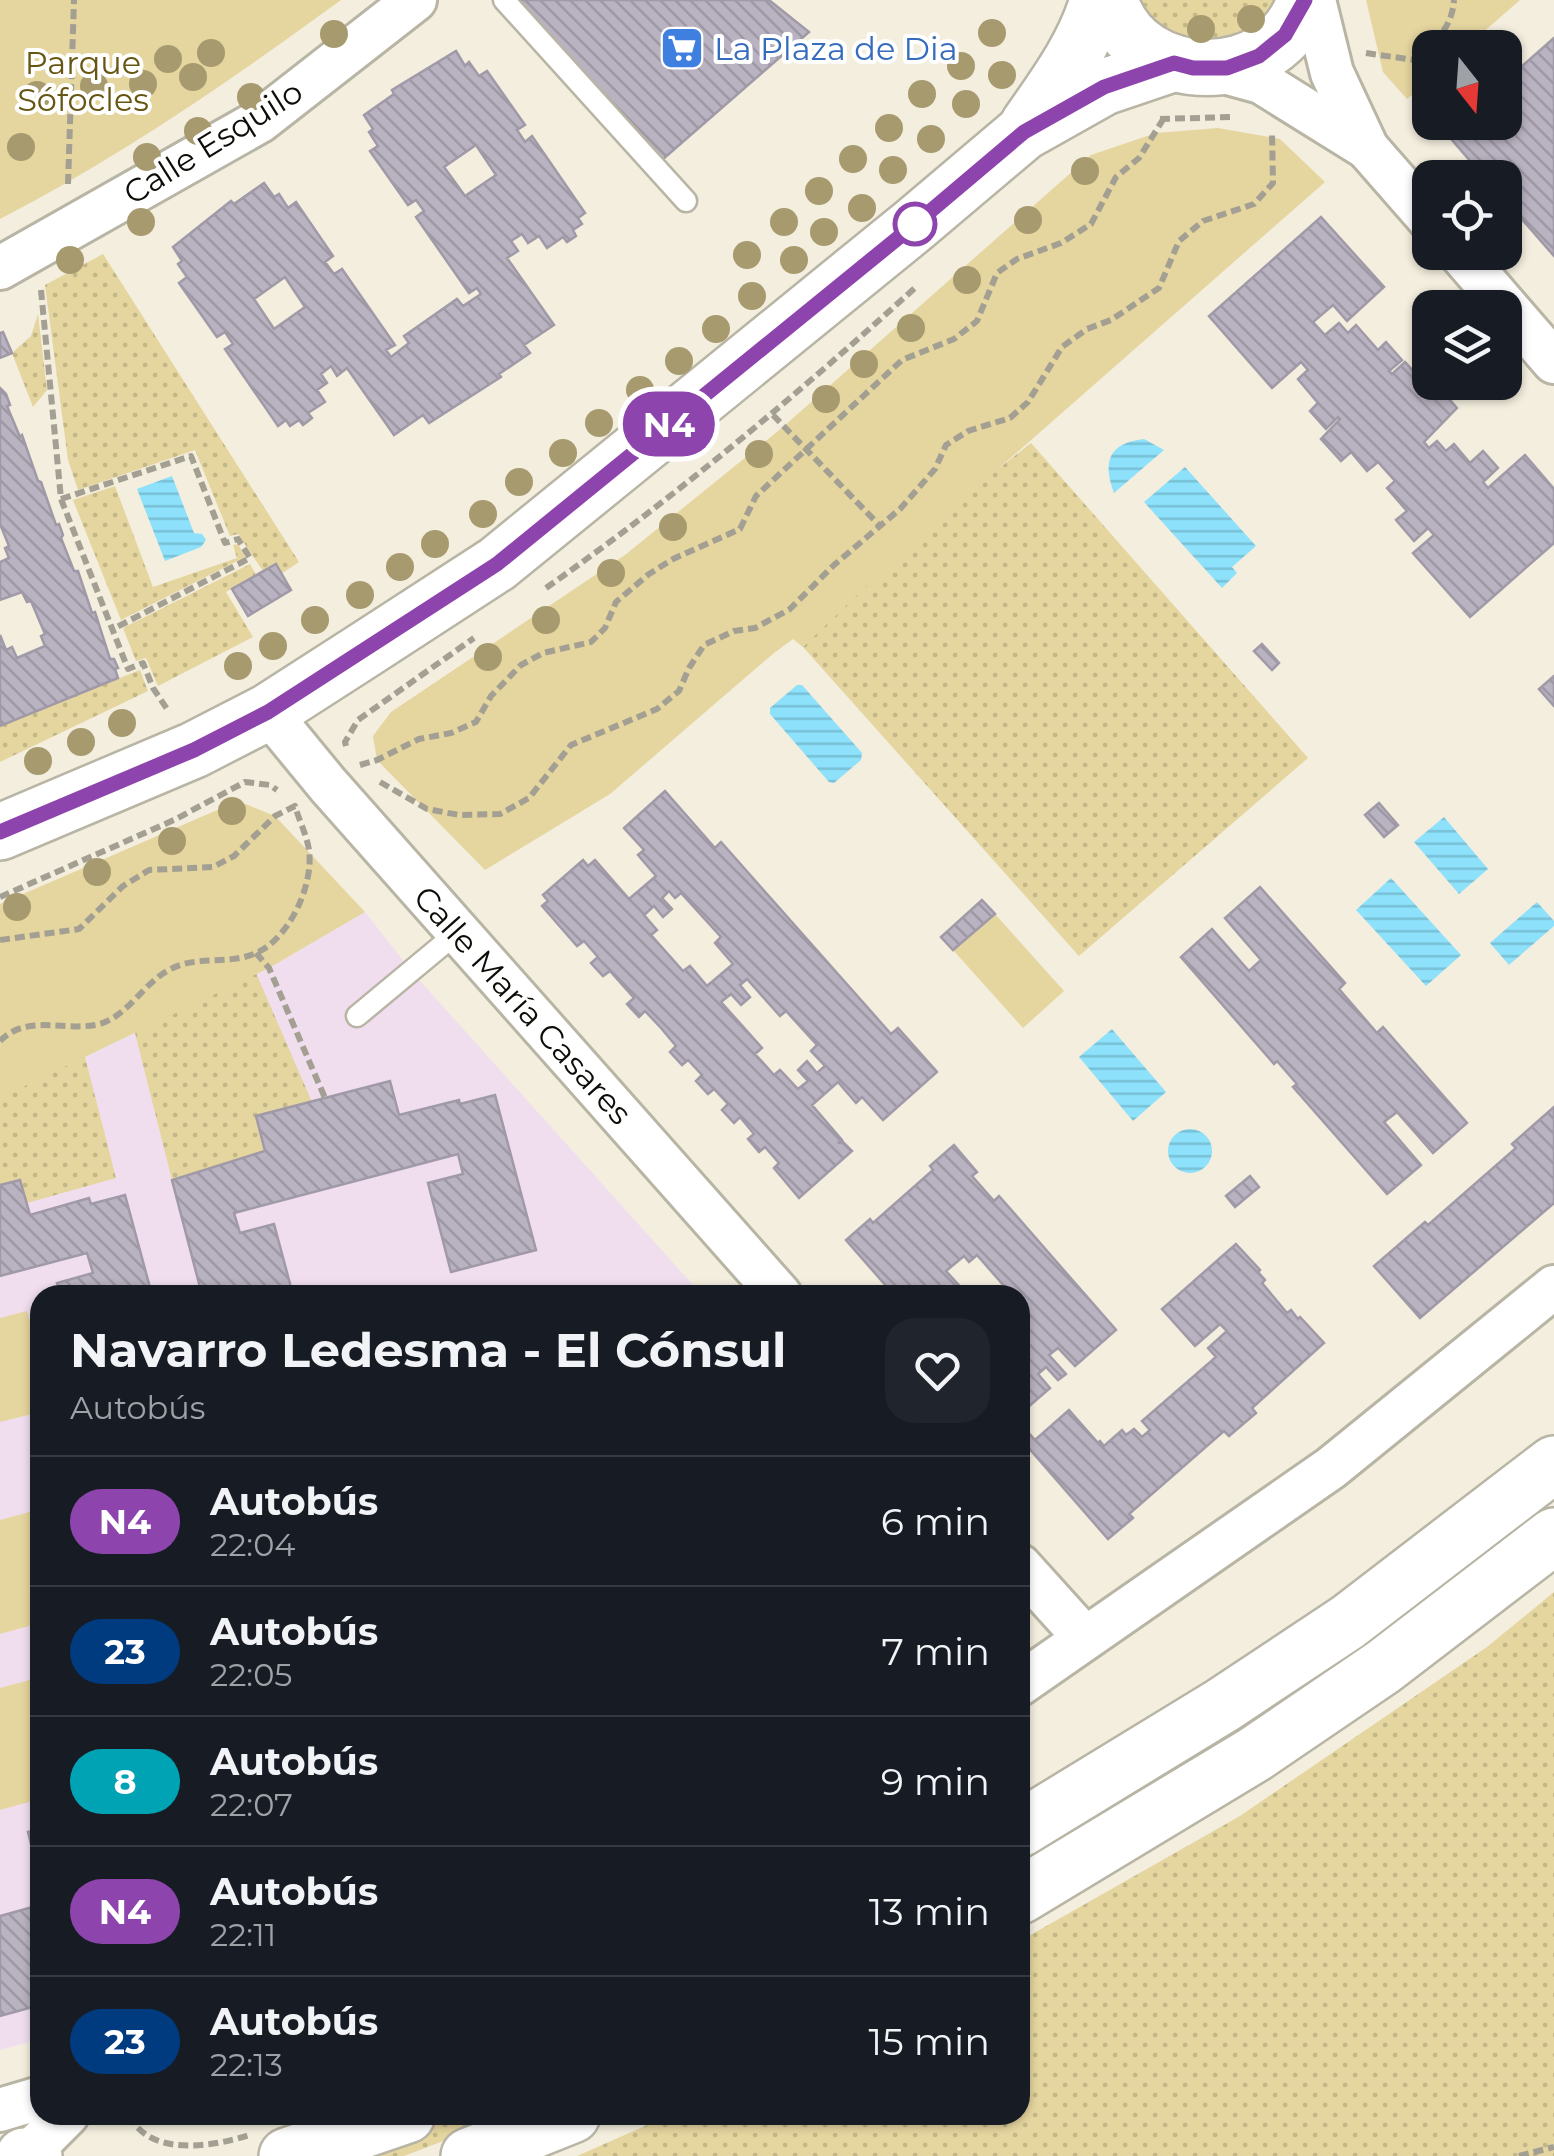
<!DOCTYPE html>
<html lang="es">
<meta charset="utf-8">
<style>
:root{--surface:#171b24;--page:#20242c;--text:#f1f3f6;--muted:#9ea1a6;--line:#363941}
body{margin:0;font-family:Montserrat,sans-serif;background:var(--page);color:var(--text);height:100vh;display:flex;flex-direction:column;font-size:38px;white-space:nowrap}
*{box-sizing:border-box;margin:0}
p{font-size:32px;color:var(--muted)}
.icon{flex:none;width:55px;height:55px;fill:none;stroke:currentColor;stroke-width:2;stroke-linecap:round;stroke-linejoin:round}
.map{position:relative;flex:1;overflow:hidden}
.sheet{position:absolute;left:30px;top:1285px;width:1000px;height:840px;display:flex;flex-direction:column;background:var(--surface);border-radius:30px;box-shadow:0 2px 8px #0004}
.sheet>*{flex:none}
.badge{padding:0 20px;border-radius:32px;font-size:35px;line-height:65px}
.needle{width:65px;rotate:163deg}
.tools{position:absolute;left:1412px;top:30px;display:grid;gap:20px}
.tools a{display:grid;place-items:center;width:110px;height:110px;border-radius:20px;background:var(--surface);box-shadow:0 2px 8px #0004;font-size:50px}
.map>.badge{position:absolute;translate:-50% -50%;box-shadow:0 0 0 5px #fff}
.round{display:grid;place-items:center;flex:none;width:105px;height:105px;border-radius:30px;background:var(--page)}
.headline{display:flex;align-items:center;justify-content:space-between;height:170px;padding:0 40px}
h1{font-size:48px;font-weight:700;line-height:75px}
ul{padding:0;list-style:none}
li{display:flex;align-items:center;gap:30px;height:130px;padding:0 40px;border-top:2px solid var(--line)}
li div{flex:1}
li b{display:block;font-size:38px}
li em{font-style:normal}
li .badge{min-width:110px;font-weight:700;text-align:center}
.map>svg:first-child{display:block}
.education{fill:#f0deef}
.grass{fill:url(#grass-dots)}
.park{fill:#e5d59f}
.water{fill:url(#water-rules)}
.building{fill:url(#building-back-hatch);stroke:#a099a7;stroke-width:2.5;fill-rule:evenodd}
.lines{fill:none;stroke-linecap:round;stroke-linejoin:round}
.service-casing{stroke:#b9b5a5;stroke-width:25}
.minor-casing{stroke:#b9b5a5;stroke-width:48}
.secondary-casing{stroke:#b9b5a5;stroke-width:60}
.path{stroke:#a3a093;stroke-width:6;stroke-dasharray:10 5;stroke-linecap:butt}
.service{stroke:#fff;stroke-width:20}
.minor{stroke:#fff;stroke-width:42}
.secondary{stroke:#fff;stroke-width:55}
.tree{fill:#a69a6e}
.line-casing{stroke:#fff;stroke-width:22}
.line{stroke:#8e44ad;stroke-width:15}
.stop-dot{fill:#fff;stroke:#8e44ad;stroke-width:5}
.labels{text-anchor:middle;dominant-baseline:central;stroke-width:8;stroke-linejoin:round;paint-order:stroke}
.shop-label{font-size:32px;fill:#366cbe;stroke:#fff;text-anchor:start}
.park-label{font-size:32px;fill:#675613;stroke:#fff}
.street-label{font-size:32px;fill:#0d0c07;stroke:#fff}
</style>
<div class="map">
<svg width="1554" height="2156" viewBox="0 0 1554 2156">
<defs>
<pattern id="grass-dots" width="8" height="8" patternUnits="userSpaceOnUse" patternTransform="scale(2.5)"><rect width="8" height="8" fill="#e5d59f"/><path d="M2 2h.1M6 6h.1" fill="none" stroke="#c3b687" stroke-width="1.8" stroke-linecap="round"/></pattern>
<pattern id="water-rules" width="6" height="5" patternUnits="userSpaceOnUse" patternTransform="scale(2.5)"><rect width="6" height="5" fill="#8de1fb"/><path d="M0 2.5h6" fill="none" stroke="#78c0d6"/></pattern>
<pattern id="building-back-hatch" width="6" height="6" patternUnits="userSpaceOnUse" patternTransform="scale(2.5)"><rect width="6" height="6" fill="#b9b2c0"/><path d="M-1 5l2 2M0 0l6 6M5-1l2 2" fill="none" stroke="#9e98a4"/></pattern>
</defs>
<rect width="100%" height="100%" fill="#f3eede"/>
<!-- education -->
<polygon class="education" points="365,912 412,972 702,1295 40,1295 40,2039 0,2050 0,1098 269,968"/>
<!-- grass -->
<g class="grass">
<polygon points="1132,0 1281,0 1236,44 1172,42"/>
<polygon points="103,254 299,562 281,574 275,564 263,571 238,534 230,536 195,450 78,490 68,460 45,285"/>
<polygon points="38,314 47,390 33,407 12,353 31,336"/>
<polygon points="1031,443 1308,758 1079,956 803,647 815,634 817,612"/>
<polygon points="115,486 153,587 237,558 233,545 238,544 245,557 121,620 73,500"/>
<polygon points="250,564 256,575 226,592 253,637 158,686 146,658 136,661 123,628"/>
<polygon points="140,670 148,691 0,762 0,726"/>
<polygon points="256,973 312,1102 265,1151 172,1180 135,1033 145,1006"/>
<polygon points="70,1046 85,1057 116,1178 27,1203 20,1180 0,1185 0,1075"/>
<polygon points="1554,1592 1554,2156 577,2156 670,2115 1020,2115 1020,1941 1240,1816 1487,1647"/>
<polygon points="457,2115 511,2115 404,2156 350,2156"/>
</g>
<!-- park -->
<g class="park">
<path d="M 0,0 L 341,0 C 230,81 123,155 0,219 Z"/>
<polygon points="1366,0 1520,0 1466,47 1430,48 1430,80 1407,99 1383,72"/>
<polygon points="1218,128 1280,139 1325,182 892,562 803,647 793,639 774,653 610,794 485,870 377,760 373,736 391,712 625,555 783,427 1091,155 1156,133"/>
<polygon points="238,801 275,816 365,912 269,968 0,1098 0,904"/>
<polygon points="995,914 1064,991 1023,1028 953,950"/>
<polygon points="27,1311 40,1359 40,1412 0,1422 0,1318"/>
<polygon points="40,1509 40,1623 0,1634 0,1520"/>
<polygon points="40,1677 40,1799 0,1810 0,1688"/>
</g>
<!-- water -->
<g class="water">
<path d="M 1144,439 L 1164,450 L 1114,493 C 1102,461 1109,443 1144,439 Z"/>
<polygon points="1185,467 1256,546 1232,567 1237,573 1222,588 1144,502"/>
<polygon points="172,476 194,533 202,534 206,540 201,547 165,561 137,489"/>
<polygon points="797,685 802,685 862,753 861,760 834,783 829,782 770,714 770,708"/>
<polygon points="1444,817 1488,869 1459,894 1414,842"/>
<polygon points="1391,878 1461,955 1426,986 1356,910"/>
<polygon points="1537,902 1554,921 1554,926 1509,965 1490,943"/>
<polygon points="1112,1029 1166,1092 1133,1121 1079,1057"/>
<circle cx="1190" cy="1151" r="22"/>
</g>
<!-- building -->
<g class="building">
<polygon points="519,0 769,0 809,32 662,160"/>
<polygon points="1554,38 1554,256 1505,200 1505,178 1485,178 1446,133 1458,122 1505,122 1505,81"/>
<path d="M 456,51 L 465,66 L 469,62 L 479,76 L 487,71 L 525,125 L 517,130 L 525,142 L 532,136 L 585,213 L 578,218 L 582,224 L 573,230 L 576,236 L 567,242 L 563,237 L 547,248 L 539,236 L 528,243 L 522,234 L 511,241 L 518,251 L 507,258 L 554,325 L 524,345 L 530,353 L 499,374 L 501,377 L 429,423 L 423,415 L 394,435 L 347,368 L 337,376 L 331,366 L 321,374 L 327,383 L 317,390 L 325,402 L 308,413 L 312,418 L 303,425 L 299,420 L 290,426 L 286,420 L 278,426 L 225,349 L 233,344 L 225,332 L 217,337 L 179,283 L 187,277 L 178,264 L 182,261 L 173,247 L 231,201 L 234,204 L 264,183 L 274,197 L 279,194 L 288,208 L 296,202 L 333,256 L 325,262 L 334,274 L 342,269 L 395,345 L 386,350 L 391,357 L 409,343 L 404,336 L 457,299 L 463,306 L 481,294 L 477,288 L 469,293 L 416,217 L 424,211 L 416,200 L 408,205 L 370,151 L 378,146 L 369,132 L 373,129 L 364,115 L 394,94 L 392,90 ZM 476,145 L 496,175 L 465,196 L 444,167 ZM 285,277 L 305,307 L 274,329 L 254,299 Z"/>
<polygon points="1321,217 1384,287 1347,321 1333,305 1313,322 1325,335 1339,323 1348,333 1356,325 1378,350 1386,342 1402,360 1389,371 1392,374 1405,362 1435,395 1441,390 1457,408 1424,442 1429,448 1437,441 1446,451 1454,444 1470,463 1483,451 1498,468 1483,482 1488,488 1525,455 1554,489 1554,543 1470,617 1413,553 1434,535 1428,528 1414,541 1396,520 1407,511 1387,488 1395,481 1378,462 1367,471 1351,452 1341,461 1321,439 1340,419 1338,417 1326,429 1310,411 1318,403 1298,379 1308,370 1301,362 1272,388 1209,316"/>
<polygon points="3,332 12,353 0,358 0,333"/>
<polygon points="0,388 6,394 10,405 7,406 20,437 22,435 38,481 41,482 56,525 59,524 63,535 61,538 74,571 78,571 92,613 95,612 110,659 114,659 118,668 115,669 118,678 0,726 0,635 6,650 12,647 17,658 45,646 41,636 45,634 31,601 27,602 22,592 0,600 0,562 9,558 5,548 9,546 0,524"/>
<polygon points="276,564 291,590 248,616 232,589"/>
<polygon points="1262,644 1279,663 1272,670 1254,651"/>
<polygon points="1554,676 1554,706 1539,689"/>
<path d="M 665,791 L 715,848 L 721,842 L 891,1034 L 898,1028 L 937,1072 L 883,1120 L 862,1097 L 856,1103 L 838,1082 L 812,1105 L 842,1140 L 838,1143 L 843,1142 L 852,1151 L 799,1198 L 774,1168 L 779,1163 L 765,1147 L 759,1152 L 748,1139 L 754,1134 L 740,1117 L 734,1123 L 722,1110 L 728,1104 L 714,1089 L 708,1094 L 696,1081 L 702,1075 L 688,1060 L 682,1065 L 670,1052 L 676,1046 L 661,1028 L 645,1011 L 639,1017 L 627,1004 L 634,998 L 610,971 L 603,976 L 591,963 L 598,957 L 584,941 L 577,946 L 542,906 L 548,901 L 543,895 L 583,860 L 588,866 L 595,860 L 629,899 L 656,876 L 638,855 L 644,850 L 624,828 ZM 669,891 L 675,898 L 681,893 L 721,937 L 715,943 L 733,964 L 707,986 L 690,966 L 683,971 L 651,935 L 657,930 L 644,915 L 654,906 L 663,917 L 672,909 L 662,898 ZM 747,979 L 780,1016 L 786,1011 L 817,1045 L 811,1051 L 825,1066 L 817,1073 L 807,1061 L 798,1070 L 808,1081 L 798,1089 L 780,1070 L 774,1075 L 755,1054 L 762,1048 L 721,1002 L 731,994 L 741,1005 L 750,997 L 740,985 Z"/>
<polygon points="1379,803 1398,825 1384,837 1365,815"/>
<polygon points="1260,887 1345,983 1339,989 1377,1033 1383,1027 1467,1123 1433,1153 1397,1112 1384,1122 1421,1165 1387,1194 1293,1087 1297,1084 1277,1061 1274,1064 1181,957 1212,929 1249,971 1261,960 1225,918"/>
<polygon points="982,900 995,914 953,950 941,937"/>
<polygon points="390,1081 399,1115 459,1100 460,1104 495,1095 536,1250 451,1272 428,1183 463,1174 458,1154 234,1213 240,1233 274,1224 293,1295 202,1295 172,1180 265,1151 256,1116"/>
<polygon points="1554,1107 1554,1203 1420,1318 1374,1266 1425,1222 1428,1225 1516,1148 1512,1144"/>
<polygon points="954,1145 977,1172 972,1176 994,1201 999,1196 1116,1330 1075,1366 1058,1348 1049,1355 1066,1374 1058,1380 1046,1367 1038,1374 1050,1388 1020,1414 1020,1315 1026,1311 1020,1304 1020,1295 1012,1295 977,1255 969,1262 964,1256 946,1271 968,1295 894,1295 846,1240 870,1219 873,1223 933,1170 930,1166"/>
<polygon points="1250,1176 1259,1187 1235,1207 1226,1196"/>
<polygon points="20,1180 30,1215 89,1198 91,1204 125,1195 152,1295 61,1295 57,1283 93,1273 87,1253 0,1276 0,1185"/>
<polygon points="1236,1244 1260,1270 1258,1272 1265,1280 1262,1283 1287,1313 1291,1310 1298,1319 1300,1317 1324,1343 1252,1408 1256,1413 1229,1436 1224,1431 1129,1514 1133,1518 1108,1539 1020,1438 1020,1423 1035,1440 1069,1410 1098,1443 1100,1441 1104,1446 1122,1430 1126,1435 1134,1429 1142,1437 1150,1430 1142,1421 1216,1357 1208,1348 1227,1331 1220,1324 1195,1346 1162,1309"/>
<polygon points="40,1829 40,1858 35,1859 28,1832"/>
<polygon points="40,1905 40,2005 0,2016 0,1916"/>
</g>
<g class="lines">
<!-- service casing -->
<g class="service-casing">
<g id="service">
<polyline points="504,0 686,201"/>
<polyline points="357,1016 458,932"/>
</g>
</g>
<!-- minor casing -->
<g class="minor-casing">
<g id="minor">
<polyline points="1314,0 1332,73 1367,148 1430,220"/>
<polyline points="1210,68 1261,82 1367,148"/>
<polyline points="1459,252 1554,362"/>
<polyline points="0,268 260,121 415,0"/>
<polyline points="268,712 328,785 780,1295"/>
<polyline points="1020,1566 1085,1638"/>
<polyline points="1020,1684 1331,1468 1554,1287"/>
<polyline points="0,2110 40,2098"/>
<polyline points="26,2156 67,2115"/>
</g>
</g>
<!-- secondary casing -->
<g class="secondary-casing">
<g id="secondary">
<path d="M 1110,0 C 1137,91 1278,89 1305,0"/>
<path d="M 1028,125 C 1055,86 1085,46 1098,0"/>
<polyline points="0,832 194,750 268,712 366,649 497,564 914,225 1024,132 1104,87 1175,63"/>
<polyline points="1020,1829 1223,1705 1348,1622 1554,1464"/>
<polyline points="1020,1896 1255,1754 1383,1667 1554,1536"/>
<polyline points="24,2156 34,2156"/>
<polyline points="287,2156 407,2115"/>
<polyline points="469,2156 572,2115"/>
</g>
</g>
<!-- path -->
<g class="path">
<path d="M 1366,53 L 1414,60 C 1435,43 1452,28 1454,0"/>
<polyline points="1160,119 1232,117"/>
<polyline points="68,184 74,0"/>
<polyline points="41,290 61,499 128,669 143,663 153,688 169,712"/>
<polyline points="773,415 880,526"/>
<polyline points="61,499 191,456 225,543 238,539 250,558 113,629"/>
<path d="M 546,588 C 677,496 798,394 916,287"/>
<polyline points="346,746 345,742 358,720 474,638"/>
<polyline points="360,765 377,760 419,739 451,733 476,722 491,696 521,665 543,653 591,642 605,628 616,602 649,574 673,559 740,529 756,496 902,360 954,339 977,321 997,273 1017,259 1061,243 1091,224 1116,177 1139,158 1164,118"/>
<polyline points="380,782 427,809 459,815 500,814 529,798 571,745 657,709 679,691 689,668 704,645 734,631 755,628 790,609 834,565 900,509 935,469 946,445 968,431 1010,418 1028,402 1062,347 1087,329 1111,320 1159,288 1179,241 1203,221 1254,204 1273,183 1272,134"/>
<polyline points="0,897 174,820 245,782 270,785 277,790"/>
<path d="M 0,940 L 79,929 L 123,886 L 149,870 L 213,867 L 234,856 L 275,816 L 295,806 C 299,820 307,836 309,850 C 314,885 289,939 256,953 C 227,966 195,954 167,971 C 142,985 125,1020 95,1025 C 61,1031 27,1014 0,1041"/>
<polyline points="256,953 269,968 325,1098"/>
<path d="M 130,2115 C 147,2156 210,2148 249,2135"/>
<polyline points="1519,2156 1554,2147"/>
</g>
<!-- service -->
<use href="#service" class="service"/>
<!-- minor -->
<use href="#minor" class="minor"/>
<!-- secondary -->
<use href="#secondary" class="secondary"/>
</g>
<!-- trees -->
<g class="tree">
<circle cx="1251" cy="19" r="14"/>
<circle cx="1201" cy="29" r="14"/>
<circle cx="992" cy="33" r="14"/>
<circle cx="334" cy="34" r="14"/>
<circle cx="211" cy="53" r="14"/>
<circle cx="168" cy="59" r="14"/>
<circle cx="961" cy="66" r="14"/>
<circle cx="1002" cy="75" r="14"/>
<circle cx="193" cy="77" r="14"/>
<circle cx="143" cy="84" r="14"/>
<circle cx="94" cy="86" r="14"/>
<circle cx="922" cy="94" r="14"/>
<circle cx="37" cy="95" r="14"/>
<circle cx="251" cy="97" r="14"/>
<circle cx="966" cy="104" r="14"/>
<circle cx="889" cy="128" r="14"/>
<circle cx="198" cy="131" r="14"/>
<circle cx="931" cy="139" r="14"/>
<circle cx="21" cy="147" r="14"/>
<circle cx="147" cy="157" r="14"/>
<circle cx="853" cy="159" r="14"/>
<circle cx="893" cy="170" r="14"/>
<circle cx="1085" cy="171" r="14"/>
<circle cx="819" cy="191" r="14"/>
<circle cx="862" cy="208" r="14"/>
<circle cx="1028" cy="220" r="14"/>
<circle cx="141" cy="222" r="14"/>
<circle cx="784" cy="222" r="14"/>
<circle cx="824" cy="232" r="14"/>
<circle cx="747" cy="255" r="14"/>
<circle cx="70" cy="260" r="14"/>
<circle cx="794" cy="260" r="14"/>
<circle cx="967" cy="280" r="14"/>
<circle cx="752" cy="296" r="14"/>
<circle cx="911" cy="328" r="14"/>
<circle cx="716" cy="329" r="14"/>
<circle cx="679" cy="361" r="14"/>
<circle cx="864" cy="364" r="14"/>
<circle cx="640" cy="390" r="14"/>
<circle cx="826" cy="399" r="14"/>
<circle cx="599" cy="423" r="14"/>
<circle cx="563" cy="453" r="14"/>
<circle cx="759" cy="454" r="14"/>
<circle cx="519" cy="482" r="14"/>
<circle cx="483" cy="514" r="14"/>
<circle cx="673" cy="527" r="14"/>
<circle cx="435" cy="544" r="14"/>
<circle cx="400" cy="567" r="14"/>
<circle cx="611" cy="573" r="14"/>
<circle cx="360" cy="595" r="14"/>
<circle cx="315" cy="620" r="14"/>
<circle cx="546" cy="620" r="14"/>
<circle cx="273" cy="646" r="14"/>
<circle cx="488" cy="657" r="14"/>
<circle cx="238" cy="666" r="14"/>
<circle cx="122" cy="723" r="14"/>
<circle cx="81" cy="742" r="14"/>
<circle cx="38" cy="761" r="14"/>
<circle cx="232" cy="811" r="14"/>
<circle cx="172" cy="841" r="14"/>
<circle cx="97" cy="872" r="14"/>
<circle cx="17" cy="907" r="14"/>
</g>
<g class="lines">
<!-- line casing -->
<g class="line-casing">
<polyline id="line" points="0,832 194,750 268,712 497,564 914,225 1024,132 1104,87 1174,63 1193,68 1227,68 1259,56 1285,35 1305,0"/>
</g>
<!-- line -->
<use href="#line" class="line"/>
</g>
<!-- icons -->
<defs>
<g id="supermarket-square" transform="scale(2.25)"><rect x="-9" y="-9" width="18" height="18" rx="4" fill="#3f7fe0" stroke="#fff"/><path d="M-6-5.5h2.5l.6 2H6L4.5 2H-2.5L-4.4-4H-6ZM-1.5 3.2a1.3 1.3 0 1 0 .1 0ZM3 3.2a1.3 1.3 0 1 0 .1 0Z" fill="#fff"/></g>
</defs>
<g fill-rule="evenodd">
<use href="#supermarket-square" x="682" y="48"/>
</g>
<!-- markers -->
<circle class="stop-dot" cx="915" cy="224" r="20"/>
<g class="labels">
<!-- shop labels -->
<g class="shop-label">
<text x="714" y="48">La Plaza de Dia</text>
</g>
<!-- park labels -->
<g class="park-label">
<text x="83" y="62">Parque<tspan x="83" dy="37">Sófocles</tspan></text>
</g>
<!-- street labels -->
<g class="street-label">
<text transform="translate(213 142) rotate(-32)">Calle Esquilo</text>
<text transform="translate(523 1005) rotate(48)">Calle María Casares</text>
</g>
</g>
</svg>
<div class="tools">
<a><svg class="needle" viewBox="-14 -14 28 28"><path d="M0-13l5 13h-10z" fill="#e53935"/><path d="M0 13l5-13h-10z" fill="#9ea1a6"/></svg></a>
<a><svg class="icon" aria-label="locate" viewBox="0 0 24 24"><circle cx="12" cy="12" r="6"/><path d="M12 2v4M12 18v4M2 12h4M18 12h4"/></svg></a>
<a><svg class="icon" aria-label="layers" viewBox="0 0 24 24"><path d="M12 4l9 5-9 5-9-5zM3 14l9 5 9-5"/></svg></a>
</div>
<b class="badge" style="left:669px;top:424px;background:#8e44ad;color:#fff">N4</b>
<section class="sheet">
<div class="headline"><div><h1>Navarro Ledesma - El Cónsul</h1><p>Autobús</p></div><a class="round"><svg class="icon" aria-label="heart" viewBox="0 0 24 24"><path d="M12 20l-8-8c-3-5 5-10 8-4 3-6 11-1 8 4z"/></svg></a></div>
<ul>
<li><span class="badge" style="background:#8e44ad;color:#fff">N4</span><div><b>Autobús</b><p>22:04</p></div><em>6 min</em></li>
<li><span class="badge" style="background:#003b80;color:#fff">23</span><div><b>Autobús</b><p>22:05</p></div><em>7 min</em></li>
<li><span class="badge" style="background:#00a3b4;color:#fff">8</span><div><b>Autobús</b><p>22:07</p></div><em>9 min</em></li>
<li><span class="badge" style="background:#8e44ad;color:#fff">N4</span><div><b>Autobús</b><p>22:11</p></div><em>13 min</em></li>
<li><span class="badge" style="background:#003b80;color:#fff">23</span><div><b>Autobús</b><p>22:13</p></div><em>15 min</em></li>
</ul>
</section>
</div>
